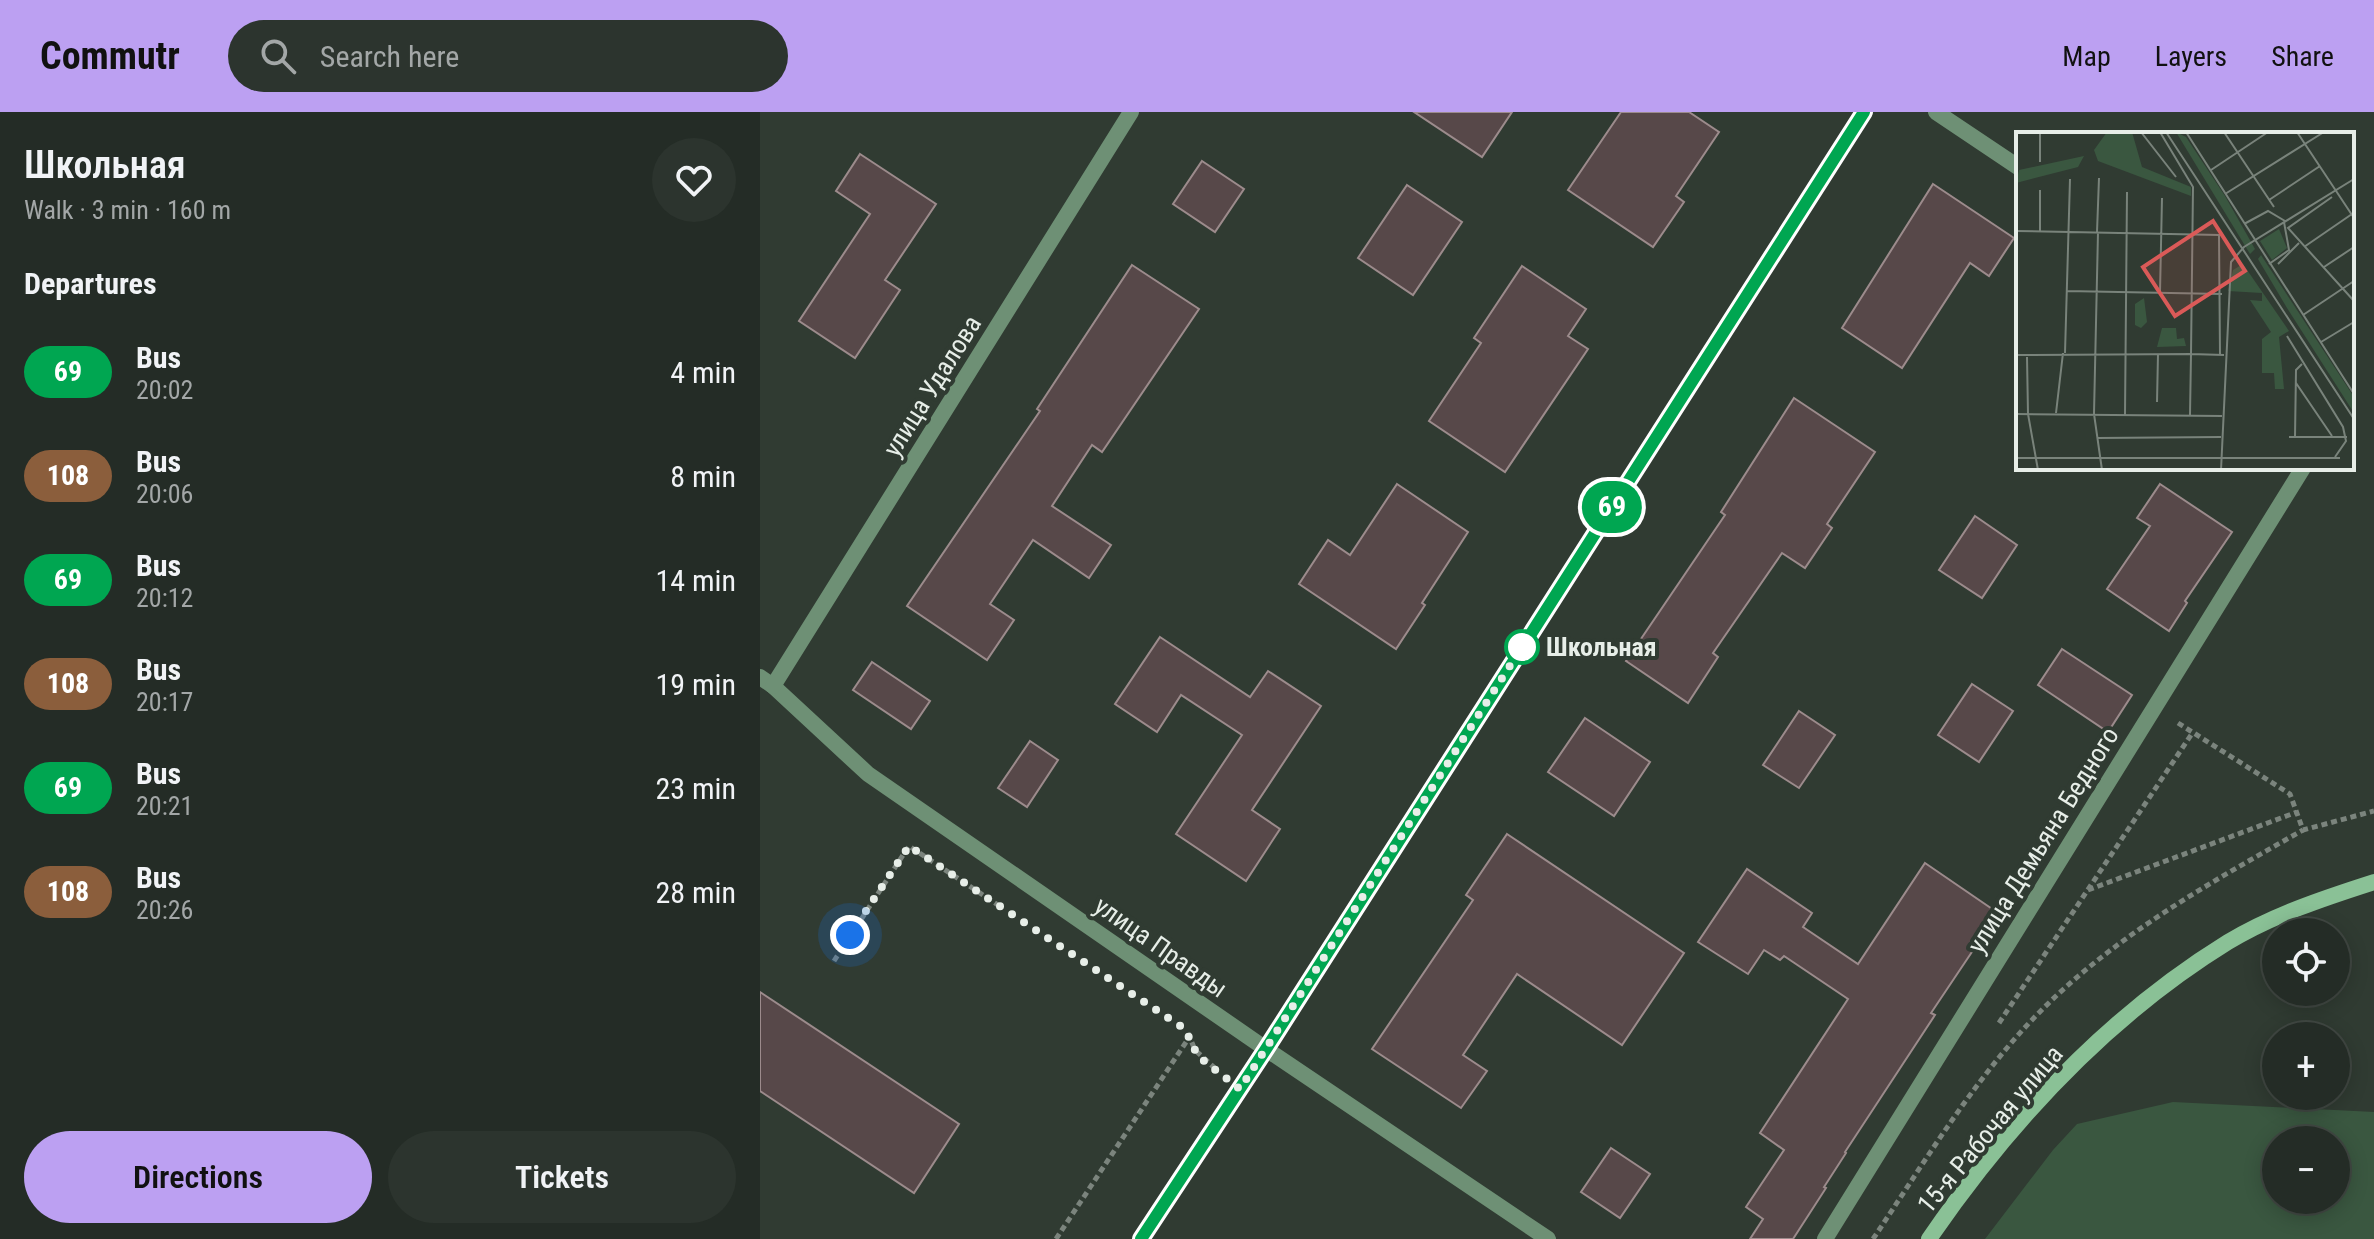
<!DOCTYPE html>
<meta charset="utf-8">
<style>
:root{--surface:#242c26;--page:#2c342e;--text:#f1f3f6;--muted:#a3a7a7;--line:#414843;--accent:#bca0f2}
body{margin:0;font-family:"Roboto Condensed",sans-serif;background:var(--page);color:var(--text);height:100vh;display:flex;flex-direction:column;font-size:30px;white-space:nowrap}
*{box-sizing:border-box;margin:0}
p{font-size:26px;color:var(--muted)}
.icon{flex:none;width:44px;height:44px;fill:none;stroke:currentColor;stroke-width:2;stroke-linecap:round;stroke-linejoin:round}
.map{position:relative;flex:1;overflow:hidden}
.panel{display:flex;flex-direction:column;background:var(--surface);width:760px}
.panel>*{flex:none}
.badge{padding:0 16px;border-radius:26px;font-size:28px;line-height:52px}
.tools{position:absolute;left:1502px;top:806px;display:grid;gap:16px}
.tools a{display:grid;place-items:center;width:88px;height:88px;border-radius:50%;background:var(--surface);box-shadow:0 4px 20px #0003,0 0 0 2px var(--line);font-size:40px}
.you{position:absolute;width:40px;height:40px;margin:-20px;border:6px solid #fff;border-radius:50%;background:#1a73e8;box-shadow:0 0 0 12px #1a73e833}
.map>.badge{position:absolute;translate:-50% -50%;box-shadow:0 0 0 4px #fff}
h2{padding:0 24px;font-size:30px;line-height:72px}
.round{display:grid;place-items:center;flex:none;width:84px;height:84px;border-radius:42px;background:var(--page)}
.summary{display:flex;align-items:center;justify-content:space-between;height:136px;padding:0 24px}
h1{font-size:38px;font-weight:600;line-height:60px}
.button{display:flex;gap:16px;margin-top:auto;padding:16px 24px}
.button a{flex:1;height:92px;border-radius:48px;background:var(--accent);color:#111;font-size:32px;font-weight:600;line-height:92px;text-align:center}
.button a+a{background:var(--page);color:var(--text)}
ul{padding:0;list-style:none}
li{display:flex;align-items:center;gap:24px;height:104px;padding:0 24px}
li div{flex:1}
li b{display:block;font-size:30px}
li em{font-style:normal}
li .badge{min-width:88px;font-weight:700;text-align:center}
header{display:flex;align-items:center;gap:48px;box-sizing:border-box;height:112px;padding:0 40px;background:var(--accent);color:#111}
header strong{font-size:38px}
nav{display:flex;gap:44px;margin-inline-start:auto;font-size:28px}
.search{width:560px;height:72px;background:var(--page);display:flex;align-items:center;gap:20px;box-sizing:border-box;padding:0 28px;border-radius:44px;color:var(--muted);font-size:30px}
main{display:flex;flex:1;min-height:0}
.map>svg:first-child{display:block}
.green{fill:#3a5740;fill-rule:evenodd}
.building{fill:#574849;stroke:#9c8b8c;stroke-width:2}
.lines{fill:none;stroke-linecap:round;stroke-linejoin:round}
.path{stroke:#7b847d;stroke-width:5;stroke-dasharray:6 4;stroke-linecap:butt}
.minor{stroke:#6e9075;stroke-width:16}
.secondary{stroke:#8ac196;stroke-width:16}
.line-casing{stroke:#fff;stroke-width:18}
.line{stroke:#00a651;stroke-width:12}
.walk{stroke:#e7eee8;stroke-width:8;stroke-dasharray:0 14.4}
.stop-dot{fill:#fff;stroke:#00a651;stroke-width:4}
.labels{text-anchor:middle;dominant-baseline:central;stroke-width:8;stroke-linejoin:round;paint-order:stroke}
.street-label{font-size:26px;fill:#e7eee8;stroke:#303b32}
.stop-label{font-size:26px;font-weight:bold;fill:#e7eee8;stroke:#303b32;text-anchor:start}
.inset-road{fill:none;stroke:#79837b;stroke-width:2}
.view{fill:#da5a58;fill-opacity:0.15;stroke:#da5a58;stroke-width:4}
.inset-edge{fill:none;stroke:#e7eee8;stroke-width:4}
</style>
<header>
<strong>Commutr</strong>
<div class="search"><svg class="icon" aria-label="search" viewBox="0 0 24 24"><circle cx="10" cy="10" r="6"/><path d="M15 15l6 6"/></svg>Search here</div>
<nav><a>Map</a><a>Layers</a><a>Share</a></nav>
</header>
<main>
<section class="panel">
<div class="summary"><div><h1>Школьная</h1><p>Walk · 3 min · 160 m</p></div><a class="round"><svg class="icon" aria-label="heart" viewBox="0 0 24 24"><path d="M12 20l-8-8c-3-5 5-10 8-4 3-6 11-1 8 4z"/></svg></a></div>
<h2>Departures</h2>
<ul>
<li><span class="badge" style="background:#00a651;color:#fff">69</span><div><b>Bus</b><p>20:02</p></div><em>4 min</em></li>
<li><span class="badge" style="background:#8b5e3c;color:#fff">108</span><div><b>Bus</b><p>20:06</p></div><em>8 min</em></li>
<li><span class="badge" style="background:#00a651;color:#fff">69</span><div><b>Bus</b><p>20:12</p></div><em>14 min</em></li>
<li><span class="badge" style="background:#8b5e3c;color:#fff">108</span><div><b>Bus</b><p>20:17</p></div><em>19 min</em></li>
<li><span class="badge" style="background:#00a651;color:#fff">69</span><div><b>Bus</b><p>20:21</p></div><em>23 min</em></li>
<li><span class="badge" style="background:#8b5e3c;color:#fff">108</span><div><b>Bus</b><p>20:26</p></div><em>28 min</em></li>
</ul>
<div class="button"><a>Directions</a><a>Tickets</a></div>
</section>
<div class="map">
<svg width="1614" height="1127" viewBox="0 0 1614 1127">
<rect width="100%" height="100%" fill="#303b32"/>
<!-- green -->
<path class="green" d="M 1413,990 L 1614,1000 L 1614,1127 L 1225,1127 L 1293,1038 L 1317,1012 ZM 1516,1028 L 1576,1028 L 1576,1088 L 1516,1088 Z"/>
<!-- building -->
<g class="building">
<polygon points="654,0 752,0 722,45"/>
<polygon points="861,0 929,0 959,20 916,84 924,90 893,135 808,78"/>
<polygon points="100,42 176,92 125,168 140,178 95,246 39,209 110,102 76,79"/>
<polygon points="442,49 484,77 455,120 413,92"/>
<polygon points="1173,72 1254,126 1229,164 1210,151 1142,256 1082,216"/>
<polygon points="647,73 702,110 653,183 598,146"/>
<polygon points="372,153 439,197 342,340 332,333 292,394 351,433 329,466 273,428 230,492 254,508 227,548 147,494 280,299 277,297"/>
<polygon points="762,154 826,197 808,224 828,237 745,360 669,309 721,231 714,226"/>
<polygon points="1034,286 1115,340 1067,412 1072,416 1045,456 1022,441 953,541 958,545 928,591 866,549 965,403 961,400"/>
<polygon points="637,372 708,420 662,491 665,493 636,537 539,472 568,428 590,443"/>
<polygon points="1400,372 1472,420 1425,489 1427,491 1409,519 1347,477 1390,414 1377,406"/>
<polygon points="1215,404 1257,433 1222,486 1179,458"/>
<polygon points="400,525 490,585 508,559 561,594 492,698 520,717 486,769 416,722 482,623 421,583 397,620 355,592"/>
<polygon points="1302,537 1372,583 1348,620 1278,573"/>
<polygon points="112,550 170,589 151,617 93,578"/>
<polygon points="1212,572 1253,599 1219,650 1178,623"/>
<polygon points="1039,599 1075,623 1039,676 1003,653"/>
<polygon points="825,606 890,650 854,704 788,660"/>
<polygon points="270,629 298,648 267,695 238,676"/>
<polygon points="747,722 924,841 862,933 757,862 703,943 727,959 701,996 612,937 713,788 706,783"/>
<polygon points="1165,751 1238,801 1171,901 1175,903 1085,1040 1086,1041 1064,1075 1066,1076 1033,1127 990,1127 1003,1107 986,1095 1024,1038 1000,1021 1088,887 1024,844 1020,848 1004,838 988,862 938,830 987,757 1052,801 1043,815 1098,852"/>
<polygon points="0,880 199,1012 154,1081 0,979"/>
<polygon points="851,1036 890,1062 860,1106 821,1080"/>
</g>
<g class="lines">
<!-- path -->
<g class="path">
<polyline points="1418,611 1530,682 1543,718 1614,699"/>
<polyline points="1328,778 1537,700"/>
<polyline points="74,849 149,734 241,795"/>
<polyline points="1239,911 1433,620"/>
<polyline points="428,921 435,938 458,959"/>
<polyline points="296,1127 430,924"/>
<path d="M 1113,1127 C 1162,1054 1209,975 1270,910 C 1347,828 1446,773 1543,718"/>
</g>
<!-- minor -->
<g class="minor">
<polyline points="1176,0 1258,55"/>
<polyline points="0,565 13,574 108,662 506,937 788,1127"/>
<polyline points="13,574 371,0"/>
<polyline points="1065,1127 1543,356"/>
</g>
<!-- secondary -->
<g class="secondary">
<polyline points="381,1127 506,937 1104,0"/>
<path d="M 1169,1127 C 1248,1012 1348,904 1468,830 C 1513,803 1564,786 1614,770"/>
</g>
</g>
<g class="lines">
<!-- line casing -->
<g class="line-casing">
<polyline id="line" points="381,1127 506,937 1104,0"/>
</g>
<!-- line -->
<use href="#line" class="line"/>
<!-- walk -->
<polyline class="walk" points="90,823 149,734 425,917 435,938 444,949 480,977 767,527 762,535"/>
</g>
<!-- markers -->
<circle class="stop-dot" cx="762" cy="535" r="16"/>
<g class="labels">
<!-- street labels -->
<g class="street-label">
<text transform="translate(172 274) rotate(-58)">улица Удалова</text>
<text transform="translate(1283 728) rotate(-58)">улица Демьяна Бедного</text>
<text transform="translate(401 835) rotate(35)">улица Правды</text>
<text transform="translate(1230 1017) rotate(-50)">15-я Рабочая улица</text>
</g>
<!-- stop labels -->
<g class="stop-label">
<text x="786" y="535">Школьная</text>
</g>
</g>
<!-- overview -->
<g transform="translate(1256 20)">
<rect width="338" height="338" fill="#303b32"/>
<path d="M 91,0 L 116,0 L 126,35 L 175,55 L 175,64 L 82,29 L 78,18 ZM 160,0 L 170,5 L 209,64 L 239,117 L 234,122 ZM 68,24 L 62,35 L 0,51 L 3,38 ZM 263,97 L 271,116 L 256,128 L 244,109 ZM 245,123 L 338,265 L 338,281 L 271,176 L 242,127 ZM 227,132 L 273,199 L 263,205 L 268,257 L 259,257 L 258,241 L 246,241 L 246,207 L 255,200 L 234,168 L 246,169 L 246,161 L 212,159 L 217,138 ZM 128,166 L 131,190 L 125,196 L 119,193 L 119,172 ZM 146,196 L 160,196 L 161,207 L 168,206 L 170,214 L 141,215 Z" fill="#3a5740"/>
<path class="inset-road" d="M 24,0 L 24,30M 125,0 L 160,45M 144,0 L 177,55 L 175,222 L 208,223M 150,0 L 338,287M 170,0 L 338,262M 208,0 L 258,75M 281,0 L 338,86M 195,38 L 252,0M 209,62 L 308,0M 316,65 L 272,96 L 338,169M 253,68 L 304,34M 228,92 L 252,79 L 269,89M 0,99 L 203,103 L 204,223M 24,99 L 24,58M 81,100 L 83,46M 82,100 L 78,282 L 86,338M 288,115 L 336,82M 253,132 L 273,118 L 268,90M 262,132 L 283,111M 308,135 L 338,115M 51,159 L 206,162M 144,160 L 146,66M 287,183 L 338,149M 271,204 L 327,295 L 330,309 L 319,325M 305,210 L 338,190M 49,221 L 54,47M 0,223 L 175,222 L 174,283M 11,225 L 12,282 L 22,338M 280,251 L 316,304M 141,270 L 142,222M 40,281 L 47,221M 0,282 L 206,284M 109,283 L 111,60M 273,305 L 331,305M 279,305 L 280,238 L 286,232M 82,306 L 205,305M 0,326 L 324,326M 205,338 L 215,130 L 228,115 L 338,47"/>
<path class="view" d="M 197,89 L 229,139 L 159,184 L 127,135 Z"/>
<rect width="338" height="338" class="inset-edge"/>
</g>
</svg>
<div class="tools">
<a><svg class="icon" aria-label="locate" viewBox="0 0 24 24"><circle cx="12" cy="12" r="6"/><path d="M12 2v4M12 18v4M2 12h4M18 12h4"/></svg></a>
<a>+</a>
<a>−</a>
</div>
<div class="you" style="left:90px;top:823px"></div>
<b class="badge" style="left:852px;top:395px;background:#00a651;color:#fff">69</b>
</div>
</main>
